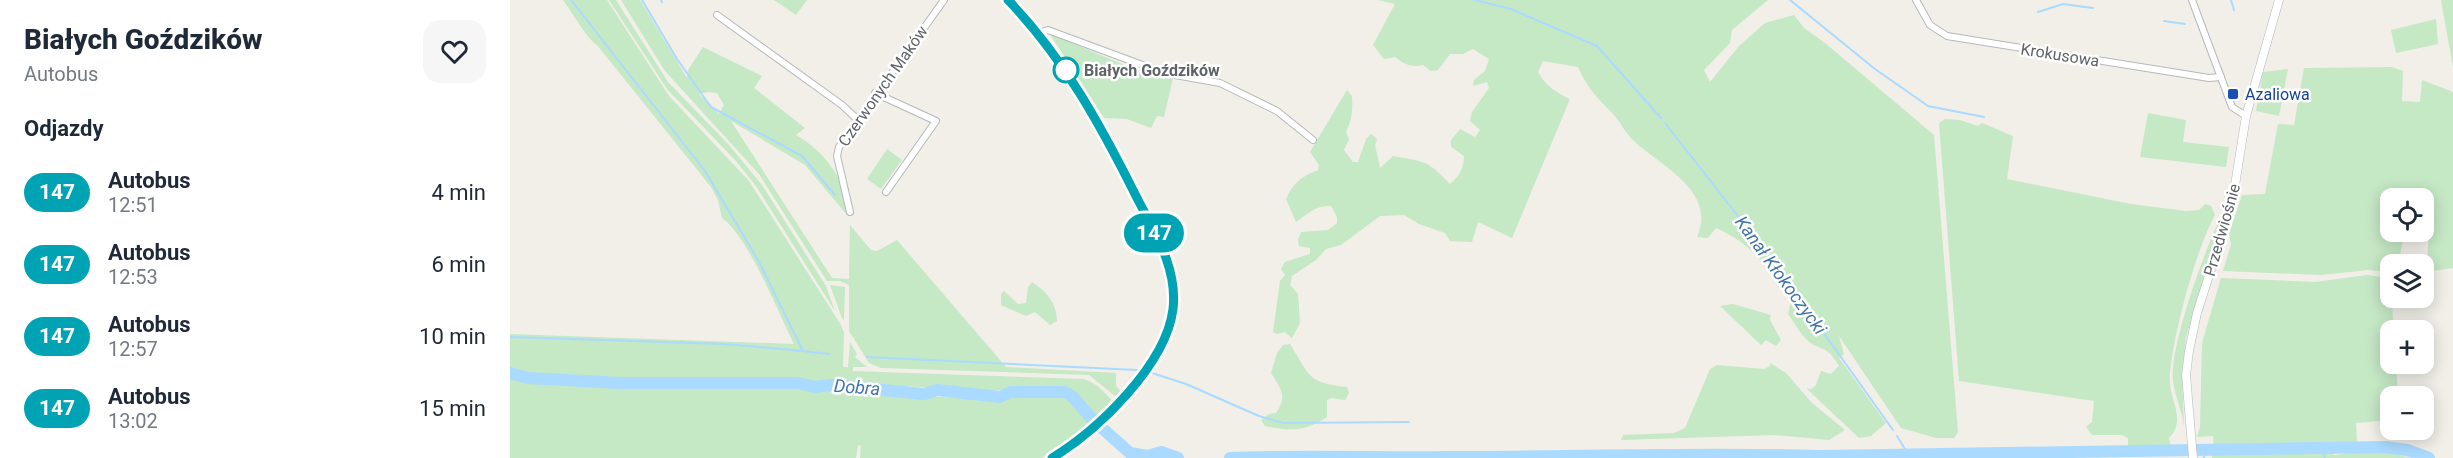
<!DOCTYPE html>
<html lang="pl">
<meta charset="utf-8">
<style>
:root{--surface:#fff;--page:#f6f6f7;--text:#1f2937;--muted:#747a83}
body{margin:0;font-family:Roboto,sans-serif;background:var(--page);color:var(--text);height:100vh;display:flex;flex-direction:column;font-size:22px;white-space:nowrap}
*{box-sizing:border-box;margin:0}
p{font-size:20px;color:var(--muted)}
.icon{flex:none;width:33px;height:33px;fill:none;stroke:currentColor;stroke-width:2;stroke-linecap:round;stroke-linejoin:round}
.map{position:relative;flex:1;overflow:hidden}
.side{display:flex;flex-direction:column;background:var(--surface);width:510px}
.side>*{flex:none}
.badge{padding:0 12px;border-radius:20px;font-size:21px;line-height:39px}
.controls{position:absolute;left:1870px;top:188px;display:grid;gap:12px}
.controls a{display:grid;place-items:center;width:54px;height:54px;border-radius:12px;background:var(--surface);box-shadow:0 3px 15px #0003;font-size:30px}
.map>.badge{position:absolute;translate:-50% -50%;box-shadow:0 0 0 3px #fff}
h2{padding:0 24px;font-size:22px;line-height:54px}
.round{display:grid;place-items:center;flex:none;width:63px;height:63px;border-radius:18px;background:var(--page)}
.head{display:flex;align-items:center;justify-content:space-between;height:102px;padding:0 24px}
h1{font-size:28px;font-weight:800;line-height:45px}
ul{padding:0;list-style:none}
li{display:flex;align-items:center;gap:18px;height:72px;padding:0 24px}
li div{flex:1}
li b{display:block;font-size:22px}
li em{font-style:normal}
li .badge{min-width:66px;font-weight:700;text-align:center}
main{display:flex;flex:1;min-height:0}
.map>svg:first-child{display:block}
.green{fill:#c5e8c5;fill-rule:evenodd}
.lines{fill:none;stroke-linecap:round;stroke-linejoin:round}
.stream{stroke:#aadaff;stroke-width:2}
.river{stroke:#aadaff;stroke-width:12}
.minor-casing{stroke:#b5b8bc;stroke-width:8}
.tertiary-casing{stroke:#b5b8bc;stroke-width:9}
.minor{stroke:#fff;stroke-width:6}
.tertiary{stroke:#fff;stroke-width:8}
.line-casing{stroke:#fff;stroke-width:14}
.line{stroke:#00a3b4;stroke-width:9}
.stop-dot{fill:#fff;stroke:#00a3b4;stroke-width:3}
.transit-dot{fill:#1a4fb4;stroke:#fff;stroke-width:2}
.labels{text-anchor:middle;dominant-baseline:central;stroke-width:5;stroke-linejoin:round;paint-order:stroke}
.street-label{font-size:16px;fill:#5f6368;stroke:#fff}
.stop-label{font-size:16px;font-weight:bold;fill:#5f6368;stroke:#fff;text-anchor:start}
.transit-label{font-size:16px;fill:#164399;stroke:#fff;text-anchor:start}
.water-label{font-size:18px;font-style:italic;fill:#4174aa;stroke:#fff}
</style>
<main>
<section class="side">
<div class="head"><div><h1>Białych Goździków</h1><p>Autobus</p></div><a class="round"><svg class="icon" aria-label="heart" viewBox="0 0 24 24"><path d="M12 20l-8-8c-3-5 5-10 8-4 3-6 11-1 8 4z"/></svg></a></div>
<h2>Odjazdy</h2>
<ul>
<li><span class="badge" style="background:#00a3b4;color:#fff">147</span><div><b>Autobus</b><p>12:51</p></div><em>4 min</em></li>
<li><span class="badge" style="background:#00a3b4;color:#fff">147</span><div><b>Autobus</b><p>12:53</p></div><em>6 min</em></li>
<li><span class="badge" style="background:#00a3b4;color:#fff">147</span><div><b>Autobus</b><p>12:57</p></div><em>10 min</em></li>
<li><span class="badge" style="background:#00a3b4;color:#fff">147</span><div><b>Autobus</b><p>13:02</p></div><em>15 min</em></li>
</ul>
</section>
<div class="map">
<svg width="1943" height="458" viewBox="0 0 1943 458">
<rect width="100%" height="100%" fill="#f1efe8"/>
<!-- green -->
<g class="green">
<path d="M 53,0 L 97,0 L 159,96 L 239,181 L 331,325 L 334,333 L 333,367 L 338,367 L 340,342 L 347,354 L 345,357 L 357,367 L 343,367 L 343,371 L 574,379 C 586,383 594,391 602,401 L 602,407 L 532,458 L 350,458 L 351,446 L 348,445 L 346,458 L 0,458 L 0,374 L 27,380 L 74,379 L 119,384 L 157,382 L 282,384 C 300,391 317,387 335,392 L 488,400 L 501,396 L 536,397 L 537,390 C 517,387 497,391 477,390 C 418,388 360,383 301,384 L 284,381 L 112,381 L 0,372 L 0,334 L 284,344 C 269,314 238,236 212,218 L 208,200 L 201,187 L 87,45 C 77,39 62,12 53,0 Z"/>
<polygon points="99,0 106,0 158,82 219,145 252,185 316,286 325,311 246,186 226,161 157,89"/>
<path d="M 111,0 L 130,0 L 177,78 L 178,70 L 193,47 L 252,76 L 244,88 L 295,128 L 286,135 C 314,151 338,181 337,215 L 295,165 L 221,121 L 322,278 L 339,279 L 340,225 L 361,250 L 367,251 L 387,240 L 496,367 L 606,373 L 606,386 L 613,394 L 611,397 L 605,396 L 579,375 L 371,368 L 359,363 L 339,331 L 339,285 L 330,281 L 317,281 L 249,174 L 155,71 ZM 198,92 L 207,93 L 214,105 L 209,114 L 189,94 Z"/>
<polygon points="264,0 297,0 286,15"/>
<path d="M 868,0 L 1258,0 L 1222,30 L 1220,43 L 1194,70 L 1200,82 L 1229,46 L 1255,23 L 1284,15 L 1294,28 L 1315,43 L 1424,135 L 1448,432 L 1444,438 L 1426,438 L 1391,428 L 1329,336 L 1334,354 L 1329,358 L 1376,423 L 1361,436 L 1349,438 L 1296,388 L 1301,389 L 1306,385 L 1311,371 L 1321,374 L 1329,366 C 1320,351 1318,351 1304,345 C 1294,341 1284,322 1278,314 L 1281,301 C 1261,269 1241,243 1206,228 L 1198,238 L 1187,237 C 1207,191 1152,167 1124,141 C 1116,134 1111,123 1104,115 C 1087,97 1079,91 1068,67 L 1033,61 L 1028,72 C 1036,86 1045,92 1060,99 L 1002,238 L 968,222 L 962,242 L 940,241 L 935,233 L 909,224 L 894,215 L 870,216 L 831,245 L 816,249 L 806,260 L 782,276 L 780,285 L 788,294 L 790,323 L 782,338 L 775,332 L 767,334 L 763,332 L 770,281 L 775,275 L 771,269 L 775,262 L 800,254 L 800,248 L 789,246 L 788,240 L 791,232 L 818,230 L 827,223 L 827,217 L 821,206 C 805,205 798,214 786,222 L 776,199 C 784,182 791,177 808,170 L 809,165 L 800,152 L 837,90 L 842,96 C 843,110 842,119 836,132 L 839,139 L 834,150 L 843,162 L 848,162 L 856,139 L 861,134 L 867,139 L 865,145 L 870,168 L 883,156 C 916,162 917,160 940,184 C 949,177 954,168 954,156 L 941,147 L 941,140 L 950,129 L 965,137 L 970,130 L 960,121 L 962,112 L 979,88 L 977,82 L 963,86 L 964,80 L 975,71 L 979,59 L 963,49 L 953,54 L 940,54 L 928,70 L 921,71 L 913,65 C 901,68 894,64 885,57 L 874,59 L 863,45 L 885,4 Z"/>
<polygon points="1931,0 1943,0 1943,67"/>
<polygon points="1926,19 1928,44 1886,53 1881,30"/>
<polygon points="540,34 622,68 663,78 654,117 647,116 641,128 617,119 594,118"/>
<polygon points="1882,67 1893,71 1892,101 1910,102 1912,80 1943,92 1943,268 1922,271 1917,264 1919,230 1914,198 1881,198 1881,231 1894,231 1889,264 1881,264 1881,272 1858,270 1811,275 1713,271 1721,245 1719,234 1732,195 1755,194 1768,124 1784,125 1794,68"/>
<polygon points="1778,69 1769,116 1746,111 1753,72"/>
<polygon points="1638,113 1676,120 1673,142 1719,147 1716,167 1630,157"/>
<path d="M 1435,119 L 1450,120 L 1468,126 L 1472,123 L 1503,136 L 1497,179 L 1621,204 L 1676,211 L 1689,210 L 1695,204 L 1701,206 L 1705,215 C 1686,249 1663,335 1660,374 C 1657,399 1678,418 1659,438 L 1661,447 L 1618,447 L 1618,438 L 1612,435 L 1582,435 L 1576,427 L 1582,422 L 1584,401 L 1449,381 L 1429,123 Z"/>
<polygon points="377,149 392,160 371,189 357,179"/>
<path d="M 1710,218 L 1711,225 L 1676,337 L 1672,374 L 1674,426 C 1672,411 1665,396 1663,381 C 1659,347 1695,250 1710,218 Z"/>
<polygon points="1857,275 1880,278 1884,330 1881,330 1881,363 1886,363 1888,396 1881,396 1881,420 1846,423 1847,443 1826,444 1823,455 1873,450 1900,458 1702,458 1702,454 1750,452 1749,446 1704,447 1703,436 1687,437 1690,427 1692,343 1711,278 1805,282"/>
<path d="M 522,282 C 536,291 547,303 547,321 L 540,325 L 525,312 L 516,316 L 491,305 L 491,294 L 494,291 L 508,304 L 516,303 L 518,287 Z"/>
<polygon points="320,285 335,287 334,320 332,318"/>
<polygon points="1223,304 1261,315 1260,320 1271,340 1266,346 1256,340 1251,345 1210,306"/>
<path d="M 780,344 C 800,376 797,383 837,387 L 839,393 L 835,400 L 821,398 L 817,400 L 817,417 C 794,432 781,431 755,426 L 751,420 L 759,414 L 766,413 C 778,396 771,389 761,373 L 767,353 L 773,345 Z"/>
<polygon points="1260,363 1276,373 1302,403 1335,430 1319,440 1264,435 1111,440 1113,435 1164,433 1175,428 1200,369 1207,365 1254,369 1260,366"/>
</g>
<g class="lines">
<!-- stream -->
<g class="stream">
<polyline points="132,0 167,59 201,107 292,156 325,195"/>
<polyline points="151,0 152,2"/>
<polyline points="965,0 1001,9 1087,46 1151,118"/>
<polyline points="1280,0 1365,69 1418,106 1474,117"/>
<polyline points="1721,0 1724,10"/>
<polyline points="1528,12 1553,4 1583,8"/>
<polyline points="1654,21 1675,24"/>
<polyline points="1155,123 1253,248 1383,430"/>
<polyline points="0,337 214,344 293,351 248,260 195,171 61,0"/>
<polyline points="293,351 319,354"/>
<polyline points="357,357 627,370"/>
<polyline points="639,372 676,384 749,416 773,423 899,422"/>
<polyline points="1387,436 1398,454"/>
<polyline points="1811,449 1815,458"/>
<polyline points="1693,451 1694,458"/>
</g>
<!-- river -->
<g class="river">
<polyline points="0,373 18,378 110,383 288,383 305,387 321,385 414,394 427,390 490,397 500,392 554,392 562,396 583,420 620,453 638,456 651,452 668,458"/>
<path d="M 720,458 C 793,455 865,458 938,457 C 1062,457 1186,452 1310,456 L 1876,447 L 1897,450 L 1919,458"/>
</g>
<!-- minor casing -->
<g class="minor-casing">
<g id="minor">
<path d="M 498,0 C 554,57 592,126 627,198 C 644,233 668,269 663,309 C 656,365 588,430 542,458"/>
<polyline points="1406,0 1420,25 1437,36 1699,78 1711,77"/>
<polyline points="1682,0 1722,107 1736,116"/>
<polyline points="207,15 332,105 347,119"/>
<polyline points="528,33 538,30 654,73 710,83 767,111 803,140"/>
<polyline points="365,93 426,121 376,192"/>
<polyline points="340,212 327,156 329,147 434,0"/>
</g>
</g>
<!-- tertiary casing -->
<g class="tertiary-casing">
<polyline id="tertiary" points="1683,458 1676,375 1679,351 1687,313 1722,204 1736,116 1769,0"/>
</g>
<!-- minor -->
<use href="#minor" class="minor"/>
<!-- tertiary -->
<use href="#tertiary" class="tertiary"/>
</g>
<g class="lines">
<!-- line casing -->
<g class="line-casing">
<path id="line" d="M 498,0 C 553,57 590,124 625,194 C 643,230 668,267 663,309 C 656,365 588,430 542,458"/>
</g>
<!-- line -->
<use href="#line" class="line"/>
</g>
<!-- markers -->
<circle class="stop-dot" cx="556" cy="70" r="12"/>
<rect class="transit-dot" x="1717" y="88" width="12" height="12" rx="3"/>
<g class="labels">
<!-- street labels -->
<g class="street-label">
<text transform="translate(1550 55) rotate(9)">Krokusowa</text>
<text transform="translate(373 86) rotate(-55)">Czerwonych Maków</text>
<text transform="translate(1712 230) rotate(-74)">Przedwiośnie</text>
</g>
<!-- stop labels -->
<g class="stop-label">
<text x="574" y="70">Białych Goździków</text>
</g>
<!-- transit labels -->
<g class="transit-label">
<text x="1735" y="94">Azaliowa</text>
</g>
<!-- water labels -->
<g class="water-label">
<text transform="translate(1271 275) rotate(54)">Kanał Kłokoczycki</text>
<text transform="translate(347 387) rotate(4)">Dobra</text>
</g>
</g>
</svg>
<div class="controls">
<a><svg class="icon" aria-label="locate" viewBox="0 0 24 24"><circle cx="12" cy="12" r="6"/><path d="M12 2v4M12 18v4M2 12h4M18 12h4"/></svg></a>
<a><svg class="icon" aria-label="layers" viewBox="0 0 24 24"><path d="M12 4l9 5-9 5-9-5zM3 14l9 5 9-5"/></svg></a>
<a>+</a>
<a>−</a>
</div>
<b class="badge" style="left:644px;top:233px;background:#00a3b4;color:#fff">147</b>
</div>
</main>
